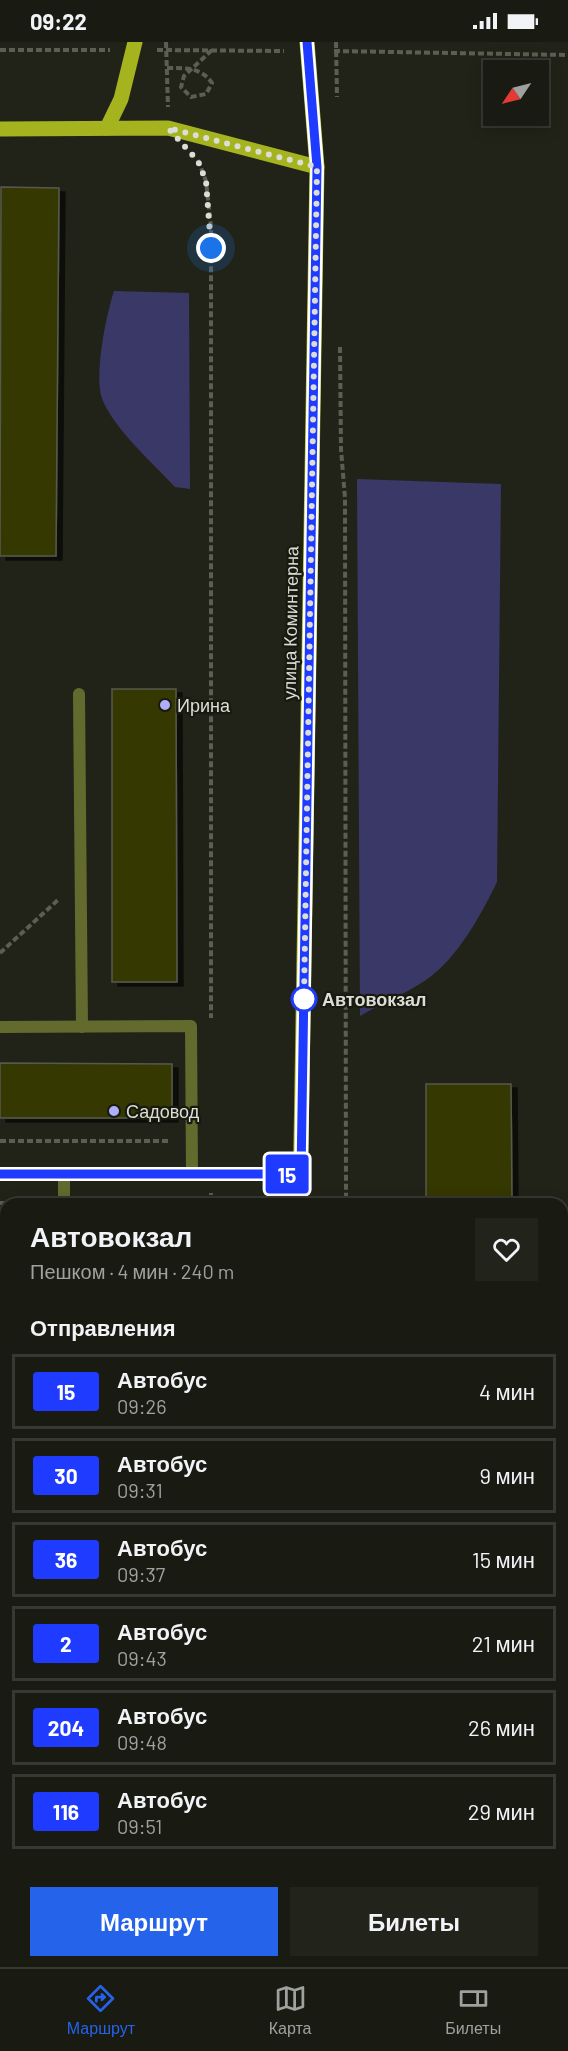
<!DOCTYPE html>
<html lang="ru">
<meta charset="utf-8">
<style>
:root{--surface:#191a12;--page:#22231b;--text:#f1f3f6;--muted:#9fa19f;--line:#373832;--accent:#2563eb}
body{margin:0;font-family:Barlow,sans-serif;background:var(--page);color:var(--text);height:100vh;display:flex;flex-direction:column;font-size:22px;white-space:nowrap}
*{box-sizing:border-box;margin:0}
p{font-size:20px;color:var(--muted)}
.icon{flex:none;width:33px;height:33px;fill:none;stroke:currentColor;stroke-width:2;stroke-linecap:round;stroke-linejoin:round}
.map{position:relative;flex:1;overflow:hidden}
.sheet{position:absolute;left:0px;top:1156px;width:568px;height:770px;display:flex;flex-direction:column;background:var(--surface);border-radius:18px 18px 0 0;box-shadow:0 3px 15px #0003,0 0 0 2px var(--line)}
.sheet>*{flex:none}
.badge{padding:0 12px;border-radius:4px;font-size:21px;line-height:39px}
.needle{width:39px;rotate:235deg}
.fabs{position:absolute;left:483px;top:18px;display:grid;gap:12px}
.fabs a{display:grid;place-items:center;width:66px;height:66px;border-radius:0px;background:var(--surface);box-shadow:0 3px 15px #0003,0 0 0 2px var(--line);font-size:30px}
.you{position:absolute;width:30px;height:30px;margin:-15px;border:4px solid #fff;border-radius:50%;background:#1a73e8;box-shadow:0 0 0 9px #1a73e833}
.map>.badge{position:absolute;translate:-50% -50%;box-shadow:0 0 0 3px #fff}
h2{padding:0 30px;font-size:22px;line-height:54px}
.round{display:grid;place-items:center;flex:none;width:63px;height:63px;border-radius:0px;background:var(--page)}
.summary{display:flex;align-items:center;justify-content:space-between;height:102px;padding:0 30px}
h1{font-size:28px;font-weight:700;line-height:45px}
.button{display:flex;gap:12px;margin-top:auto;padding:12px 30px}
.button a{flex:1;height:69px;border-radius:0px;background:var(--accent);color:#fff;font-size:24px;font-weight:700;line-height:69px;text-align:center}
.button a+a{background:var(--page);color:var(--text)}
ul{padding:0;list-style:none}
li{display:flex;align-items:center;gap:18px;height:75px;margin:0 12px 9px;padding:0 18px;border:3px solid var(--line);border-radius:0px}
li div{flex:1}
li b{display:block;font-size:22px}
li em{font-style:normal}
li .badge{min-width:66px;font-weight:700;text-align:center}
.status{display:flex;justify-content:space-between;align-items:center;height:42px;padding:0 30px;background:var(--surface);direction:ltr}
.status svg{height:16px;fill:currentColor}
.dock{display:flex;justify-content:space-around;align-items:center;height:84px;border-top:2px solid var(--line);background:var(--surface);font-size:16px;color:var(--muted)}
.dock a{display:grid;justify-items:center;gap:3px}
.dock .selected{color:var(--accent)}
.map>svg:first-child{display:block}
.green{fill:#3a3866}
.building{fill:#343900;stroke:#575a4d;stroke-width:1.5;filter:url(#shadow)}
.lines{fill:none;stroke-linecap:round;stroke-linejoin:round}
.path{stroke:#5c5e54;stroke-width:4;stroke-dasharray:6 3;stroke-linecap:butt}
.service{stroke:#636a2e;stroke-width:12}
.tertiary{stroke:#636a2e;stroke-width:12}
.primary{stroke:#a5b41e;stroke-width:15}
.line-casing{stroke:#fff;stroke-width:14}
.line{stroke:#1f3bff;stroke-width:9}
.walk{stroke:#dbddd6;stroke-width:6;stroke-dasharray:0 10.8}
.poi-dot{fill:#aeaefa;stroke:#18190f;stroke-width:2}
.stop-dot{fill:#fff;stroke:#1f3bff;stroke-width:3}
.labels{text-anchor:middle;dominant-baseline:central;stroke-width:4.5;stroke-linejoin:round;paint-order:stroke}
.street-label{font-size:18px;fill:#dbddd6;stroke:#18190f}
.poi-label{font-size:18px;fill:#dbddd6;stroke:#18190f;text-anchor:start}
.stop-label{font-size:18px;font-weight:bold;fill:#dbddd6;stroke:#18190f;text-anchor:start}
</style>
<div class="status"><b>09:22</b><svg viewBox="0 0 49 12"><path d="M0 12V9h3v3zM5 12V6h3v6zM10 12V3h3v9zM15 12V0h3v12zM26 1h20v11H26zM47 4h2v5h-2z"/></svg></div>
<div class="map">
<svg width="568" height="1925" viewBox="0 0 568 1925">
<defs>
<filter id="shadow"><feDropShadow dx="6" dy="4" stdDeviation="0" flood-color="#0009"/></filter>
</defs>
<rect width="100%" height="100%" fill="#212318"/>
<!-- green -->
<g class="green">
<path d="M 114,249 L 189,251 L 190,447 L 175,445 C 153,421 116,389 103,359 C 93,337 106,273 114,249 Z"/>
<path d="M 357,437 L 501,442 L 497,840 C 481,873 457,917 426,938 C 405,952 381,962 360,974 Z"/>
<rect x="75" y="1920" width="86" height="5"/>
</g>
<!-- building -->
<g class="building">
<polygon points="1,145 59,146 56,514 0,514"/>
<polygon points="112,647 176,647 177,940 112,940"/>
<polygon points="0,1021 172,1022 172,1076 0,1076"/>
<polygon points="426,1042 511,1042 512,1162 426,1162"/>
<polygon points="562,1224 568,1224 568,1391 567,1256 562,1256"/>
<polygon points="562,1705 568,1705 568,1925 415,1925 415,1920 562,1920"/>
</g>
<g class="lines">
<!-- path -->
<g class="path">
<polyline points="166,0 168,65"/>
<polyline points="336,0 337,55"/>
<polyline points="0,8 110,8"/>
<polyline points="157,8 284,9"/>
<polyline points="334,9 568,13"/>
<path d="M 167,26 C 185,26 201,25 212,41 L 206,52 L 191,55 L 181,45 L 184,34 L 212,8"/>
<polyline points="198,118 206,139 211,184 211,976"/>
<polyline points="340,305 341,407 345,456 346,1162"/>
<polyline points="0,911 59,857"/>
<polyline points="0,1099 171,1099"/>
<polyline points="0,1161 44,1161"/>
<polyline points="85,1161 211,1161"/>
<polyline points="211,1162 211,1151"/>
<polyline points="186,1925 186,1920"/>
<polyline points="341,1925 341,1920"/>
</g>
<!-- service -->
<g class="service">
<polyline points="79,652 82,985"/>
<polyline points="0,985 191,984 192,1132"/>
<polyline points="64,1132 64,1162"/>
<polyline points="562,1470 568,1470"/>
<polyline points="0,1701 6,1701"/>
<polyline points="0,1848 6,1848"/>
</g>
<!-- tertiary -->
<polyline class="tertiary" points="0,1132 301,1132"/>
<!-- primary -->
<g class="primary">
<polyline points="107,86 121,57 135,0"/>
<polyline points="0,87 168,86 317,125"/>
<polyline points="300,1162 317,125 307,0"/>
<polyline points="287,1925 287,1920"/>
</g>
</g>
<g class="lines">
<!-- line casing -->
<g class="line-casing">
<polyline id="line" points="0,1132 301,1132 317,125 307,0"/>
</g>
<!-- line -->
<use href="#line" class="line"/>
<!-- walk -->
<polyline class="walk" points="211,206 206,139 198,119 168,86 317,125 304,957"/>
</g>
<!-- markers -->
<g class="poi-dot">
<circle cx="165" cy="663" r="6"/>
<circle cx="114" cy="1069" r="6"/>
</g>
<circle class="stop-dot" cx="304" cy="957" r="12"/>
<g class="labels">
<!-- street labels -->
<g class="street-label">
<text transform="translate(290 581) rotate(-89)">улица Коминтерна</text>
</g>
<!-- poi labels -->
<g class="poi-label">
<text x="177" y="663">Ирина</text>
<text x="126" y="1069">Садовод</text>
</g>
<!-- stop labels -->
<g class="stop-label">
<text x="322" y="957">Автовокзал</text>
</g>
</g>
</svg>
<div class="fabs">
<a><svg class="needle" viewBox="-14 -14 28 28"><path d="M0-13l5 13h-10z" fill="#e53935"/><path d="M0 13l5-13h-10z" fill="#9fa19f"/></svg></a>
</div>
<div class="you" style="left:211px;top:206px"></div>
<b class="badge" style="left:287px;top:1132px;background:#1f3bff;color:#fff">15</b>
<section class="sheet">
<div class="summary"><div><h1>Автовокзал</h1><p>Пешком · 4 мин · 240 m</p></div><a class="round"><svg class="icon" aria-label="heart" viewBox="0 0 24 24"><path d="M12 20l-8-8c-3-5 5-10 8-4 3-6 11-1 8 4z"/></svg></a></div>
<h2>Отправления</h2>
<ul>
<li><span class="badge" style="background:#1f3bff;color:#fff">15</span><div><b>Автобус</b><p>09:26</p></div><em>4 мин</em></li>
<li><span class="badge" style="background:#1f3bff;color:#fff">30</span><div><b>Автобус</b><p>09:31</p></div><em>9 мин</em></li>
<li><span class="badge" style="background:#1f3bff;color:#fff">36</span><div><b>Автобус</b><p>09:37</p></div><em>15 мин</em></li>
<li><span class="badge" style="background:#1f3bff;color:#fff">2</span><div><b>Автобус</b><p>09:43</p></div><em>21 мин</em></li>
<li><span class="badge" style="background:#1f3bff;color:#fff">204</span><div><b>Автобус</b><p>09:48</p></div><em>26 мин</em></li>
<li><span class="badge" style="background:#1f3bff;color:#fff">116</span><div><b>Автобус</b><p>09:51</p></div><em>29 мин</em></li>
</ul>
<div class="button"><a>Маршрут</a><a>Билеты</a></div>
</section>
</div>
<nav class="dock">
<a class="selected"><svg class="icon" aria-label="directions" viewBox="0 0 24 24"><path d="M12 3l9 9-9 9-9-9zM9 14v-3h6M13 9l2 2-2 2"/></svg>Маршрут</a>
<a><svg class="icon" aria-label="map" viewBox="0 0 24 24"><path d="M3 6l6-2 6 2 6-2v14l-6 2-6-2-6 2zM9 4v14M15 6v14"/></svg>Карта</a>
<a><svg class="icon" aria-label="tickets" viewBox="0 0 24 24"><path d="M3 7h18v10H3zM15 7v10"/></svg>Билеты</a>
</nav>
